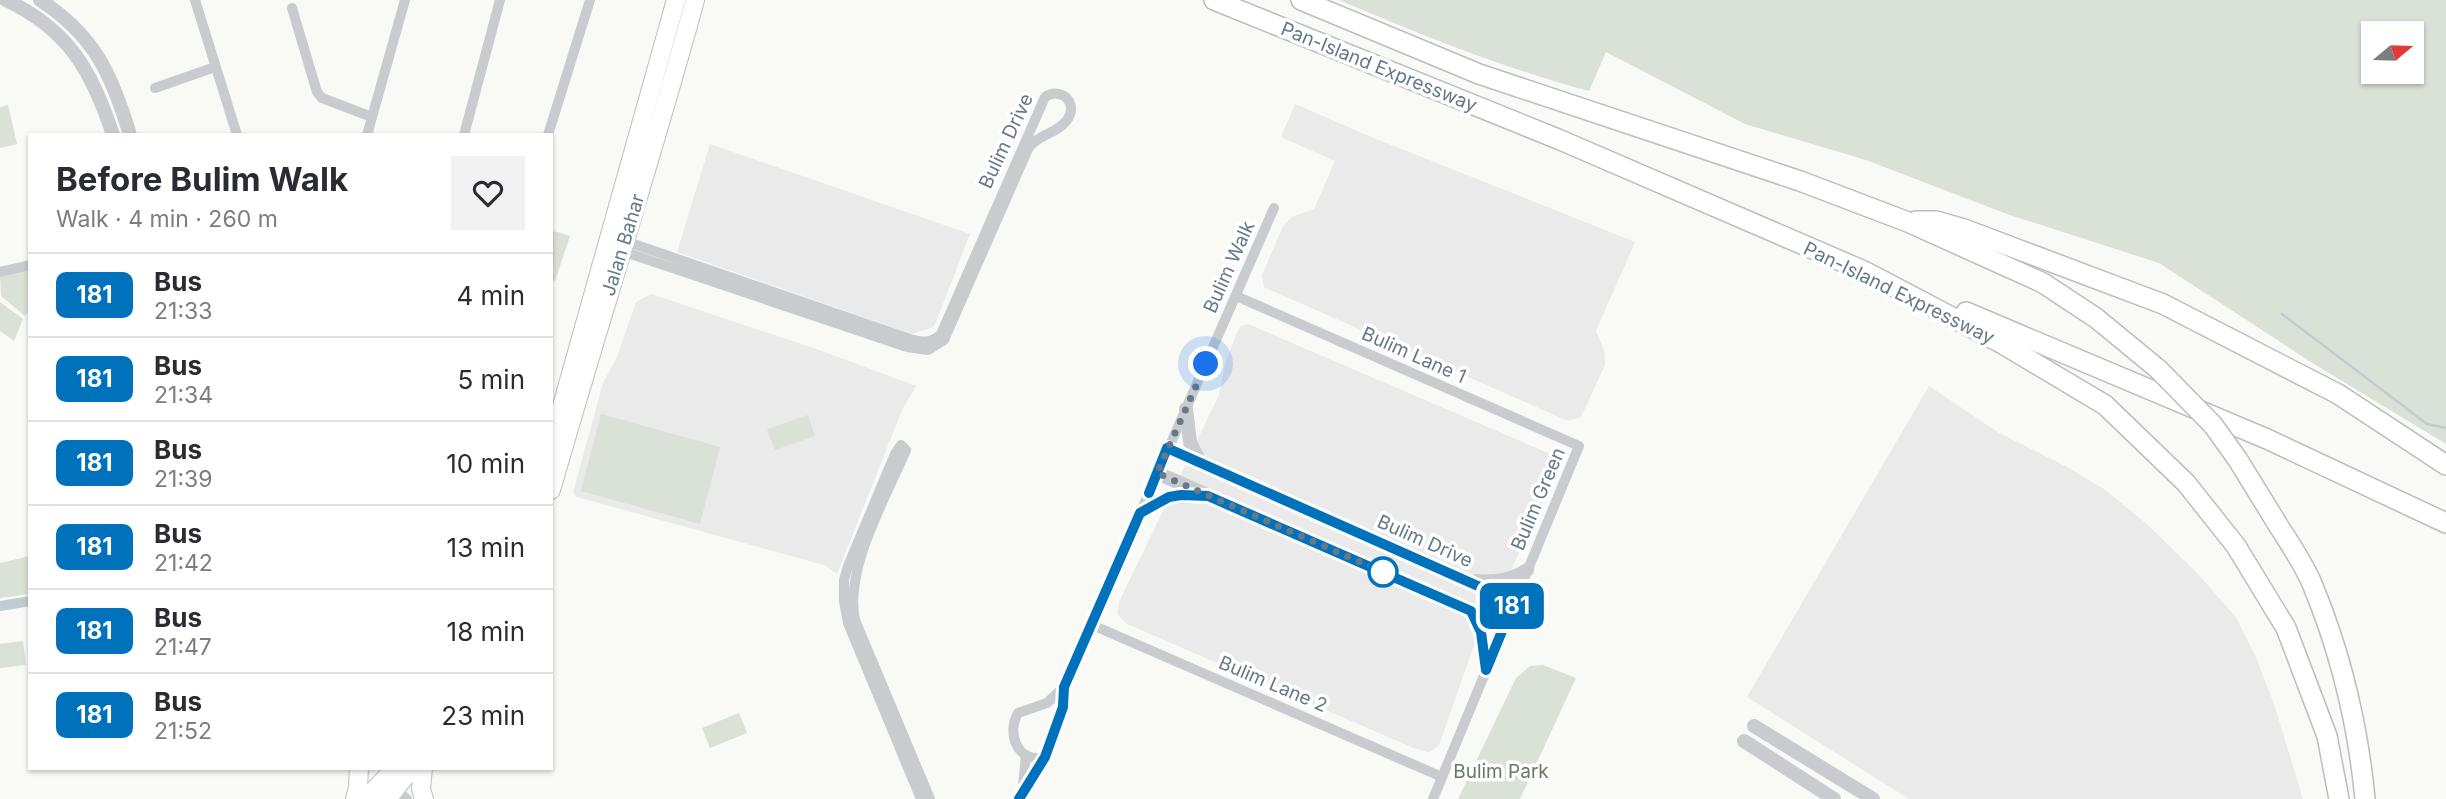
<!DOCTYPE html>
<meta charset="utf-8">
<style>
:root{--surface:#fff;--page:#f2f2f3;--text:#2b2b33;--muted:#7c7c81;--line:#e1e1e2}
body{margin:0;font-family:Inter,sans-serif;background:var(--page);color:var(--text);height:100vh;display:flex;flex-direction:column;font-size:26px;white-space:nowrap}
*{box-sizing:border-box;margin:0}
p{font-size:23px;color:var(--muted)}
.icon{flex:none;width:38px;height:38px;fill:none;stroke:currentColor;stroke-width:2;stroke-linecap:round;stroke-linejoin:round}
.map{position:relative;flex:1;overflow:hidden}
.sheet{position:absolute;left:28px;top:133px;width:525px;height:637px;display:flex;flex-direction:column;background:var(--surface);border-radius:0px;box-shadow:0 2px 5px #0004}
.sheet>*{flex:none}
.badge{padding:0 14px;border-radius:10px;font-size:24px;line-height:46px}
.needle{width:46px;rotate:71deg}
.tools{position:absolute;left:2361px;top:21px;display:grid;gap:14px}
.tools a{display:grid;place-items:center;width:63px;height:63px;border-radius:0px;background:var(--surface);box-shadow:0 2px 5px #0004;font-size:35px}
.you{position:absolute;width:35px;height:35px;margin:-18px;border:5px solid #fff;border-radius:50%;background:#1a73e8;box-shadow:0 0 0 10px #1a73e833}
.map>.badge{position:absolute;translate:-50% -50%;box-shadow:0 0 0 4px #fff}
.round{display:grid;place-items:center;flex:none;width:74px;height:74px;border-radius:0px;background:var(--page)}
.overview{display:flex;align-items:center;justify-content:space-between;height:119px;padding:0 28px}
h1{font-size:33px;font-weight:700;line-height:52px}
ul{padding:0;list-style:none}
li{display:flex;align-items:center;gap:21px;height:84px;padding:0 28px;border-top:2px solid var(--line)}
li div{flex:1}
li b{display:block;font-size:26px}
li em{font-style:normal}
li .badge{min-width:77px;font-weight:700;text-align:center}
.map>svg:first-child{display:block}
.built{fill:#e9eae9}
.green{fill:#dae1d6;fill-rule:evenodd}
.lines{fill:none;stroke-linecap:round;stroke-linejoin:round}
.stream{stroke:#c1ccd1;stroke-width:2.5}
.canal{stroke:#c1ccd1;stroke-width:10}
.primary-casing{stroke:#bbbfc3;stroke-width:20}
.motorway-casing{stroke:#babec1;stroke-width:22}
.minor{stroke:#c8cccf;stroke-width:10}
.tertiary{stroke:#c8cccf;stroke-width:14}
.primary{stroke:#fff;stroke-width:18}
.motorway{stroke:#fff;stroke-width:19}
.motorway-bridge-casing{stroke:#babec1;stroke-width:22;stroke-linecap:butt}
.motorway-bridge{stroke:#fff;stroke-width:19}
.line-casing{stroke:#fff;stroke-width:16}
.line{stroke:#0072bc;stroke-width:10}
.walk{stroke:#657989;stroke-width:7;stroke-dasharray:0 12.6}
.stop-dot{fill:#fff;stroke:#0072bc;stroke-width:3.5}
.labels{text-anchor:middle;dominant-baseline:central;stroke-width:7;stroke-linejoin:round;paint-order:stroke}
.street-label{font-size:19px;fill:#657989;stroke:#fff}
.park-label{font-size:19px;fill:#667a61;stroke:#fff}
</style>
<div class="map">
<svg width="2446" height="799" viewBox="0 0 2446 799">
<rect width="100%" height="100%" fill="#f9f9f6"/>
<!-- built -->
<g class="built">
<polygon points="1295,104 1369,136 1635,242 1596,331 1605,353 1605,365 1581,417 1568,421 1264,287 1262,275 1283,226 1292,217 1314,209 1335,161 1281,137"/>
<polygon points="710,144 970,234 934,327 912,334 677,252"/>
<polygon points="651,294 819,350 916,386 902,410 837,574 824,565 577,497 573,493 603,383 617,357 636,302"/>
<polygon points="1248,324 1548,453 1558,461 1560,468 1472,651 1439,745 1434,749 1429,752 1416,749 1127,624 1117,614 1120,600 1219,395 1225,364 1237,332 1241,326"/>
<polygon points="1929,386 1999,433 2067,467 2104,489 2148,525 2196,572 2235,616 2255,655 2274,704 2303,799 1909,799 1747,697"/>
</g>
<!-- green -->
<g class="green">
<path d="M 1339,0 L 2446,0 L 2446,444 L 2314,364 L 2159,263 L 2007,214 L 1866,160 L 1745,124 L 1606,52 L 1589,91 C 1503,68 1421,35 1339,0 ZM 2373,33 L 2412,33 L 2412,72 L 2373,72 Z"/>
<polygon points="8,105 17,144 0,148 0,107"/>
<polygon points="551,230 570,236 555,281 551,280"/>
<polygon points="30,267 30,310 25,316 1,296 0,274"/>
<polygon points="0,302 23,319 14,341 0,331"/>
<polygon points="601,414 720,447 700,524 581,491"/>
<polygon points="808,415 815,436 775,450 767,429"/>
<polygon points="30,556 30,594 0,598 0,563"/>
<polygon points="23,641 26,665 0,668 0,644"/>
<polygon points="1543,665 1576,678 1520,799 1458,799 1516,678 1530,666"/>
<polygon points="739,713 747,733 710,748 702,728"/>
</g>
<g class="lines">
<!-- stream -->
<polyline class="stream" points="2282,314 2427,424 2446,428"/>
<!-- canal -->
<polyline class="canal" points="0,606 30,601"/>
<!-- primary casing -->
<g class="primary-casing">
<g id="primary">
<polyline points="551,445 676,0"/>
<path d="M 551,490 C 598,326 650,164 695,0"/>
<polyline points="423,768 421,789 424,799"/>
<polyline points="355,799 358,788 359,768"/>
<polyline points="366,799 395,768"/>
<polyline points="387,799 412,768"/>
</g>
</g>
<!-- motorway casing -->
<g class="motorway-casing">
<g id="motorway">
<polyline points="1214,0 1558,139 1864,271 2001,343 2105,405 2186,483 2236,546 2286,628 2327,736 2339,799"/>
<polyline points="1301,0 1479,74 1800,181 1908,222 2043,283 2096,318 2158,369"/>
<polyline points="1916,221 1936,221 1964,229 2163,304 2338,394 2446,465"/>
<polyline points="1966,312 2267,439 2446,523"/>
<path d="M 2278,525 C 2290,544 2304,564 2313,586 C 2341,654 2358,725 2365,799"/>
</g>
</g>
<!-- minor -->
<g class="minor">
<polyline points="195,0 237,135"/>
<polyline points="292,8 317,92 322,98 372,117"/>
<polyline points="155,88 215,67"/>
<polyline points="367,135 405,0"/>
<polyline points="464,135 500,0"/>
<polyline points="548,135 590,0"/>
<path d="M 622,251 L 907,347 L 928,350 L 944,340 L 1028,149 C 1038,134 1057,134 1067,120 C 1079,104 1062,86 1045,97 L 941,334 C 931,344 922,342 910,339 L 625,241"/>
<polyline points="0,272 30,265"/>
<polyline points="1236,296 1579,446 1433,799"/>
<polyline points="1090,624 1442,777"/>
<path d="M 1045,757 C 1018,764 1006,734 1018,713 L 1047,703 L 1064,687"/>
<polyline points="1023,787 1026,755"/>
<polyline points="395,790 407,799"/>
<path d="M 921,799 L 848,623 L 844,601 L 844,580 L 848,566 L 895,454 L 901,445 L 906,450 C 886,498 844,568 855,620 L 930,799"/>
<polyline points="1019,799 1045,757 1063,707 1064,687 1274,208"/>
</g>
<!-- tertiary -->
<g class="tertiary">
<path d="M 6,0 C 69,30 92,71 113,135"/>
<path d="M 40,0 C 95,36 112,75 130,135"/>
<polyline points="1186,409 1190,442 1200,463"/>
<polyline points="1167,448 1514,602"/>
<polyline points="1157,473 1504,625"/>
<polyline points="1140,513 1169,497 1200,496"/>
<path d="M 1477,581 C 1496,583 1512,580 1527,570"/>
<polyline points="1471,611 1481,632 1486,670"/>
<polyline points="1754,726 1873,799"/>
<polyline points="1744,741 1834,799"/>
</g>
<!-- primary -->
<use href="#primary" class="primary"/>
<!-- motorway -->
<use href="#motorway" class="motorway"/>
<!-- motorway-bridge casing -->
<g class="motorway-bridge-casing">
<polyline id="motorway-bridge" points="2158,369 2213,425 2238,460 2278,525"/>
</g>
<!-- motorway-bridge -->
<use href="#motorway-bridge" class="motorway-bridge"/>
</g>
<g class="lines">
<!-- line casing -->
<g class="line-casing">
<polyline id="line" points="1019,799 1045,757 1063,707 1064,687 1140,513 1169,497 1181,495 1208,496 1471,611 1481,632 1486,670 1514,602 1167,448 1149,493"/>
</g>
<!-- line -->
<use href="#line" class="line"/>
<!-- walk -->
<polyline class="walk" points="1206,364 1157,473 1383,572"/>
</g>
<!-- markers -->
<circle class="stop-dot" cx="1383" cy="572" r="14"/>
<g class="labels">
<!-- street labels -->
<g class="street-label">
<text transform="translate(1379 67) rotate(22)">Pan-Island Expressway</text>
<text transform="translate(1006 141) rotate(-65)">Bulim Drive</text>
<text transform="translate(623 245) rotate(-73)">Jalan Bahar</text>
<text transform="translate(1229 267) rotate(-66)">Bulim Walk</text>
<text transform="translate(1899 293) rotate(26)">Pan-Island Expressway</text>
<text transform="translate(1414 355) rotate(24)">Bulim Lane 1</text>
<text transform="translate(1538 499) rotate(-67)">Bulim Green</text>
<text transform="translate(1425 541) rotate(24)">Bulim Drive</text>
<text transform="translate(1273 684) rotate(23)">Bulim Lane 2</text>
</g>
<!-- park labels -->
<g class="park-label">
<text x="1501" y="771">Bulim Park</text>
</g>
</g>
</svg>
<div class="tools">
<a><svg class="needle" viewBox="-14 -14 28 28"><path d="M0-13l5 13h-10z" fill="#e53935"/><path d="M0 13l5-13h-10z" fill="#7c7c81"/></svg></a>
</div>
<div class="you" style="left:1206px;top:364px"></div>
<b class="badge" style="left:1512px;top:606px;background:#0072bc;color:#fff">181</b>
<section class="sheet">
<div class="overview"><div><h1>Before Bulim Walk</h1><p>Walk · 4 min · 260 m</p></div><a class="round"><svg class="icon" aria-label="heart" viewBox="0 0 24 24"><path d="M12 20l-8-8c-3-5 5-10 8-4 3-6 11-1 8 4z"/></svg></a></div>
<ul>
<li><span class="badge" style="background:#0072bc;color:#fff">181</span><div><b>Bus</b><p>21:33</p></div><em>4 min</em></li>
<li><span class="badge" style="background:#0072bc;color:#fff">181</span><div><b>Bus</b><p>21:34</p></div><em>5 min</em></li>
<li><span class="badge" style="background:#0072bc;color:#fff">181</span><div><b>Bus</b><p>21:39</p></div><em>10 min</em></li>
<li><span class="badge" style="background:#0072bc;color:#fff">181</span><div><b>Bus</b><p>21:42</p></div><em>13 min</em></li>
<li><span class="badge" style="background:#0072bc;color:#fff">181</span><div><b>Bus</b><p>21:47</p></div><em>18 min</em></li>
<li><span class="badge" style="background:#0072bc;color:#fff">181</span><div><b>Bus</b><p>21:52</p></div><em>23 min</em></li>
</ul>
</section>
</div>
